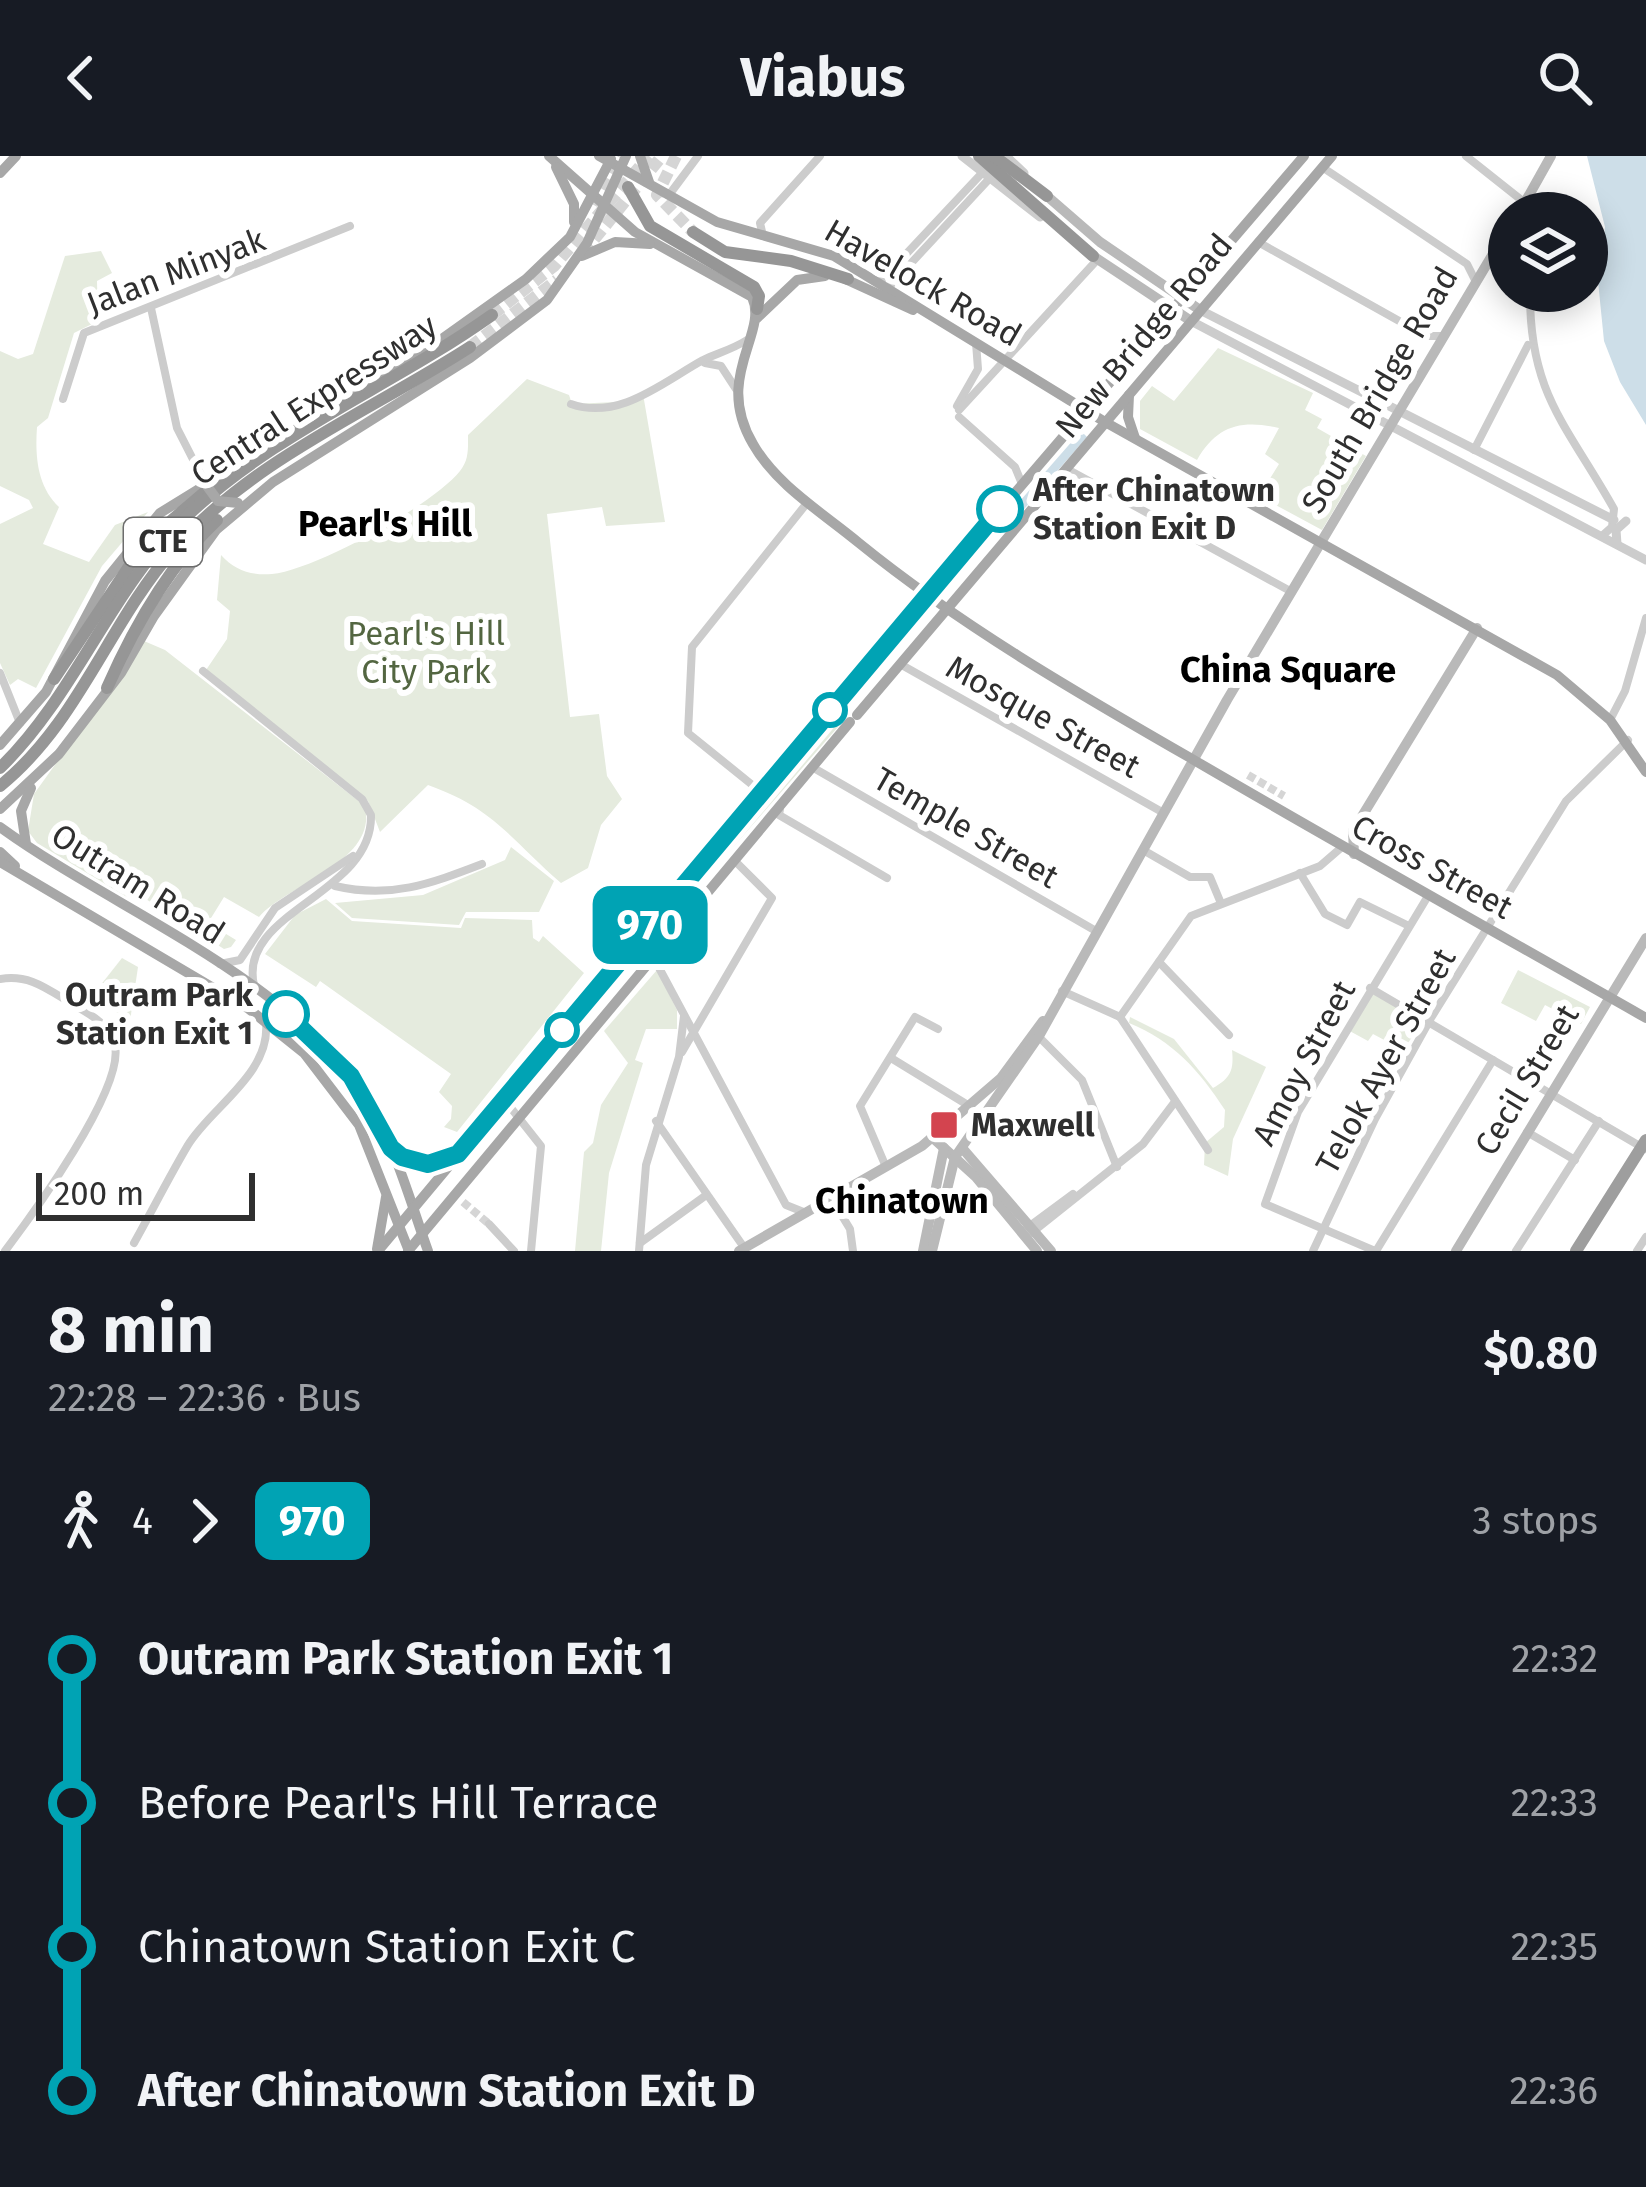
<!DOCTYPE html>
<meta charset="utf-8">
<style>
:root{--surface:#171b24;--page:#20242c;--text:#f1f3f6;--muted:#9ea1a6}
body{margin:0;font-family:"Fira Sans",sans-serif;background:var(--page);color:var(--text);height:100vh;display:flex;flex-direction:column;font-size:45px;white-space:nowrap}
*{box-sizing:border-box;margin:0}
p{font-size:39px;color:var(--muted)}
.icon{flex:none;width:66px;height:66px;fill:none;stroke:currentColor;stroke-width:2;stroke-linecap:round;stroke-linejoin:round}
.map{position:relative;height:1095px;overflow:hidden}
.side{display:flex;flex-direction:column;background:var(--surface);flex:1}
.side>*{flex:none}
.badge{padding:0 24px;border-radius:18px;font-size:42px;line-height:78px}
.buttons{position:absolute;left:1488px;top:36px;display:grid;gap:24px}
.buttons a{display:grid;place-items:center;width:120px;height:120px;border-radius:50%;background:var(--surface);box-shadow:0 6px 30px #0003;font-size:60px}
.scale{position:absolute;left:36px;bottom:30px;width:219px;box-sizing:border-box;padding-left:12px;border:6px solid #2f2f2f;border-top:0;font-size:33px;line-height:42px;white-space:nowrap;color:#2f2f2f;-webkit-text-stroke:9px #fff;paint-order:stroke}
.map>.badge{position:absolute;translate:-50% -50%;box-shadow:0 0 0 6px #fff}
.legs{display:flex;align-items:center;gap:18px;height:132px;padding:0 48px;font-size:39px}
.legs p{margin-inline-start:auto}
.summary{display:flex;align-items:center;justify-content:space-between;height:204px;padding:0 48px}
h1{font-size:66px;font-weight:700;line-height:90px}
ul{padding:0 48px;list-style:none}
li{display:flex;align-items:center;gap:42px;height:144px;font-size:45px}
li i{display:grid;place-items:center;width:18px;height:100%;margin:0 15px;background:currentColor}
li i::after{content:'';width:30px;height:30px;margin:-15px;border:9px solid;border-radius:50%;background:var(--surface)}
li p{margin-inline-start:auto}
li:first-child i{background:linear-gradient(#0000 50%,currentColor 0)}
li:last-child i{background:linear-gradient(currentColor 50%,#0000 0)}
header{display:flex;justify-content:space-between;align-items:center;height:156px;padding:0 48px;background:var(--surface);font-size:54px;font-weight:700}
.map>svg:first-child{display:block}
.green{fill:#e5ebde}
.water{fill:#cddee8}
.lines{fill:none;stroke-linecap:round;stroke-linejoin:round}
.minor-tunnel{stroke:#d5d5d5;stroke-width:8;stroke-dasharray:8 4;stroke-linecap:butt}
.primary-tunnel{stroke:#d5d5d5;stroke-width:10;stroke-dasharray:10 5;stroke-linecap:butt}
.motorway-tunnel{stroke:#d5d5d5;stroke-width:12;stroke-dasharray:12 6;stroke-linecap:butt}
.minor{stroke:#ccc;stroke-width:8}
.tertiary{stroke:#ccc;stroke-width:9}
.secondary{stroke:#b9b9b9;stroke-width:10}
.primary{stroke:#a7a7a7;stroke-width:10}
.trunk{stroke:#9e9e9e;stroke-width:12}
.motorway{stroke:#969696;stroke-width:12}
.primary-bridge{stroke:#a7a7a7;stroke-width:10}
.line-1-casing{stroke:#fff;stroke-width:27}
.line-1{stroke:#00a3b4;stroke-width:18}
.stop-1-dot{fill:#fff;stroke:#00a3b4;stroke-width:6}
.poi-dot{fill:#d3444f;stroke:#fff;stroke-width:4.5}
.labels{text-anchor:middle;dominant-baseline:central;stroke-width:12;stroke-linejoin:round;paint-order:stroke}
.shield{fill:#fff;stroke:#6d6d6d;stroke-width:3}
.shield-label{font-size:30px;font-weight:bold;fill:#2f2f2f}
.street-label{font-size:33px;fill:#2f2f2f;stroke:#fff}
.stop-label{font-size:33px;font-weight:bold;fill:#2f2f2f;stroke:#fff;text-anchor:start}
.park-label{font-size:33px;fill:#536641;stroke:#fff}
.poi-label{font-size:33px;font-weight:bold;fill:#2f2f2f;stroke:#fff;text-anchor:start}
.neighbourhood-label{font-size:36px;font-weight:bold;fill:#000;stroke:#fff}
</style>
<header><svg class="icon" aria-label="back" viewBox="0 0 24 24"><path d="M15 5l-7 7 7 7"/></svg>Viabus<svg class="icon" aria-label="search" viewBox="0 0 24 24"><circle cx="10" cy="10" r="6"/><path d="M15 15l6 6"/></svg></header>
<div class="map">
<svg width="1646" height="1095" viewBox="0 0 1646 1095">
<rect width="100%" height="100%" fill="#fff"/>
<!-- green -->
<g class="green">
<path d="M 101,95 L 112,117 L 97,125 L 98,165 L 74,177 L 48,262 L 37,271 C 35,300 37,330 59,351 L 43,388 L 89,406 L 115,369 L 148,356 L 102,410 L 36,532 L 18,523 L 10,529 L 0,507 L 0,368 L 33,352 L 29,344 L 0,330 L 0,195 L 18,203 L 33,198 L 65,100 Z"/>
<path d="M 1218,192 L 1313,237 L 1305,254 L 1322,263 L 1317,272 L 1366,300 L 1322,374 L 1259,340 L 1279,308 L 1265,298 L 1279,272 C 1241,263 1216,270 1197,304 L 1140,273 L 1140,245 L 1152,230 L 1174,245 Z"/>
<path d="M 527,223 L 569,239 L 572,248 L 616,246 L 643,238 L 665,366 L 606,370 L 602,351 L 547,358 L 570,561 L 599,558 L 607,620 L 622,643 L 601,669 L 588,712 L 561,727 C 509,682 495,653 428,629 L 380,676 L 368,645 L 206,514 L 227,483 L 230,455 L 217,444 L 221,399 C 234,414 252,420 272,418 C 315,414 433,349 460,315 C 469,304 468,293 468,279 Z"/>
<path d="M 144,485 L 165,494 L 365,650 C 378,706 288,728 259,761 L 224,741 L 208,767 L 236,784 L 231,791 L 224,793 L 138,738 L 127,741 L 37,687 L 28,675 L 34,638 Z"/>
<polygon points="837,556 845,563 699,730 693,725"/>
<polygon points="511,691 554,725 539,756 466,756 459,769 352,762 335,747 423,739 505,704"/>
<polygon points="326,743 352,765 461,772 465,762 532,764 533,782 539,786 543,780 584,817 457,976 444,971 451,963 452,950 439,936 451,918 320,825 316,831 265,798 295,759"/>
<polygon points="122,802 138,811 130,865 92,840"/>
<polygon points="657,814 677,854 677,873 646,873 635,904 643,907 609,1017 601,1095 575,1095 584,996 593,987 601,949 628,907 604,875"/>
<polygon points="1518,814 1590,851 1581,868 1545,849 1536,865 1501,847"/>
<polygon points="1370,832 1401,854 1395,866 1415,877 1403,894 1373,878 1368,885 1346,873"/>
<path d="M 1130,861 L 1174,883 L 1213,932 C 1231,922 1234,914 1232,894 L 1266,911 L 1233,983 L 1228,1020 L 1204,1009 L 1205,987 L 1224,971 L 1225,954 C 1199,914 1173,885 1129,867 Z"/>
</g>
<!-- water -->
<g class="water">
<polygon points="1587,0 1646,0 1646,269 1620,226 1604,185 1598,125 1605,71"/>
<polygon points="1081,275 1087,281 1012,367 1006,361"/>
</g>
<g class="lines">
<!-- minor-tunnel -->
<g class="minor-tunnel">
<polyline points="1248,619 1284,640"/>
<polyline points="463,1046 489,1068"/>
</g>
<!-- primary-tunnel -->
<polyline class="primary-tunnel" points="842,539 864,513"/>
<!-- motorway-tunnel -->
<g class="motorway-tunnel">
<polyline points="676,0 657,39 693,76"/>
<polyline points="592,48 619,0"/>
<polyline points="583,97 662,0"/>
<polyline points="492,159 554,110 649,0"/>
<polyline points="470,191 557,124"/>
</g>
<!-- minor -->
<g class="minor">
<polyline points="1466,0 1524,46"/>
<polyline points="1322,11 1467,108 1475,124"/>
<polyline points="669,39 698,0"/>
<polyline points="763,80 760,67 820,0"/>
<polyline points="1258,86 1426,180 1442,180"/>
<polyline points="879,127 983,16"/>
<polyline points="888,132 990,22"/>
<path d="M 1530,135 C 1529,238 1567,269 1614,353 L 1612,371 L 1602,380"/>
<polyline points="151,152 177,272 204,325"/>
<polyline points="705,207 721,210 736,233"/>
<polyline points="63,243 84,177 350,70"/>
<path d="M 571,248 C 619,265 663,226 703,204 C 718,197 733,193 747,184"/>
<polyline points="957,250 978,213 976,187"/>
<polyline points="959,254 1097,104"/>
<polyline points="959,261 1015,311 1022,328"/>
<polyline points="1474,294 1528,189"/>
<polyline points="1067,313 1292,436"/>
<polyline points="900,508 1162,656"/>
<path d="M 203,515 L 362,643 L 371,659 C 373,739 237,755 254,829"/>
<polyline points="0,517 20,567"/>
<polyline points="1610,564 1625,535 1646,462"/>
<polyline points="812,611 1096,775"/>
<polyline points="761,636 688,577 692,491 807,347"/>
<polyline points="780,653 779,659 887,722"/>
<polyline points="1143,694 1190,721 1210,721 1220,745"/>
<polyline points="1300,717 1325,758 1347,769 1360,746 1409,770"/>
<path d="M 335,730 C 390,743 430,728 482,708"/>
<polyline points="642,780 786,1049 806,1057"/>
<polyline points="1159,806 1229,879"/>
<polyline points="220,808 240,804 275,752 353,700"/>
<path d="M 0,823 C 28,818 46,832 69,846 C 86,856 111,868 115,890 C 124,933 33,1058 5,1095"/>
<polyline points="1370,832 1645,993"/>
<polyline points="1062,835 1120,861"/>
<polyline points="1120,861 1191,760 1320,710 1342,691"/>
<polyline points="1120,861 1208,994"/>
<polyline points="1035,877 1082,924 1117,1011"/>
<polyline points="682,896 772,742 734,704"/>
<polyline points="891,902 971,951"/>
<polyline points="503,942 541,990 531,1095"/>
<polyline points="656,965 743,1090"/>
<polyline points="1527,976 1575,1004"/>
<polyline points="886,1011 860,950 915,861 938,873"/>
<polyline points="833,1045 850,1073 853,1095"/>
<polyline points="489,1068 514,1095"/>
<polyline points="1027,1072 1073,1038"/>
<polyline points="1030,1078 1143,988 1174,947"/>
<path d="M 134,1087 C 152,1055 169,1021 188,989 C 211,951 271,918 266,866"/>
<polyline points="640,1087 705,1040"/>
<polyline points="639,1095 646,1009 679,901 684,860"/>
<polyline points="1313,1095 1375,963 1431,862 1566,645 1628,584"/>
<polyline points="1375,1095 1265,1048 1298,956 1428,740"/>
<polyline points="1376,1095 1493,904"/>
<polyline points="1516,1095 1599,965"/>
<polyline points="1637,1095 1646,1081"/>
</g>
<!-- tertiary -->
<g class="tertiary">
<polyline points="962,0 1040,61"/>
<polyline points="1006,0 1024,17"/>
<polyline points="1200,154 1614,364"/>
<polyline points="1191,165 1646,404"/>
<polyline points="1617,388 1616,374 1626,365"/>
</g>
<!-- secondary -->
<g class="secondary">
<polyline points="1047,40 1100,86 1200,154"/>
<polyline points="1519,57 1551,0"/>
<polyline points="1093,100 1191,165"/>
<polyline points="1354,698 1353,675 1477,472"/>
<polyline points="933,982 976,1021 1037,1095"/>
<polyline points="963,993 1051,1095"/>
<polyline points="739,1095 922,990 1001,922 1043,865"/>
<polyline points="923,1095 944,992"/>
<polyline points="932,1095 955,1001 1039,880 1227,544 1509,71"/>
<polyline points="1456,1095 1646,782"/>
</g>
<!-- primary -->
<g class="primary">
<path d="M 549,0 L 635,76 L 752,141 C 769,178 713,220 753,288 C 776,329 823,357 859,387 C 960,469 1074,535 1187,600 C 1339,689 1493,775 1646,862"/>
<polyline points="599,0 717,66 834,100 1105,266 1557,519 1610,564 1646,616"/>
<polyline points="640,0 649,26"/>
<polyline points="556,11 574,48 574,66"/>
<polyline points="0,17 16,0"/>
<polyline points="582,100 615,86 650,88"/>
<polyline points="843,122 913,154"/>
<polyline points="757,162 797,124 825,120"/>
<polyline points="1129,239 1128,261 1135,282"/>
<polyline points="864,513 1304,0"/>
<polyline points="857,559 1332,0"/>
<polyline points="0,589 46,536 105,425 160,357 436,187 526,123 570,81 611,3"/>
<polyline points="0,653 59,598 121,517 154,460 216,374 273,326 470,202 547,144 587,87 626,0"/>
<path d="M 0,671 C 113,753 281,817 361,935 C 393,981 409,1042 428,1095"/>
<polyline points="26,688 21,655 31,632"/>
<polyline points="0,696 15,710"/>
<polyline points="0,706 249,853 304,897 359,969 409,1095"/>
<polyline points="393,994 428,1008 454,1000"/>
<polyline points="377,1093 386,1041"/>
<polyline points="378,1095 842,539"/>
<polyline points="408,1095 850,566"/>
</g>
<!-- trunk -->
<polyline class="trunk" points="1576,1095 1646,984"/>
<!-- motorway -->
<g class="motorway">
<polyline points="979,0 1093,100"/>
<polyline points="994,0 1047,40"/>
<polyline points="628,31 650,70 754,131 759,140 757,153"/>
<polyline points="693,76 725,96 791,105 848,123"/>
<polyline points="54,523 144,388 206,335"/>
<path d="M 107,532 C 133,473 170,408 217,364"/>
<path d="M 0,612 C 76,538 110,434 186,361 C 273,277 394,229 492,159"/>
<path d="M 0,630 C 79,566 108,468 174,393 C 253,303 371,255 470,191"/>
</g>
<!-- primary-bridge -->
<polyline class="primary-bridge" points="207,330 218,345 238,347"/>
</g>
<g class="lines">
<!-- line-1 casing -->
<g class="line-1-casing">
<polyline id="line-1" points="286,858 351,920 391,992 402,1001 428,1008 458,998 1000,353"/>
</g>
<!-- line-1 -->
<use href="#line-1" class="line-1"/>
</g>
<!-- markers -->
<g class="stop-1-dot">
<circle cx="1000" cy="353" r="21"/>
<circle cx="830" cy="554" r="15"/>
<circle cx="286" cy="858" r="21"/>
<circle cx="562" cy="874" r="15"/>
</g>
<rect class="poi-dot" x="929" y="954" width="30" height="30" rx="6"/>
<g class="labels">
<!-- shield labels -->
<rect class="shield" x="124" y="362" width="78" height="48" rx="9"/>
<g class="shield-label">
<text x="163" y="386">CTE</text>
</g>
<!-- street labels -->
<g class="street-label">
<text transform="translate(176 116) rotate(-21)">Jalan Minyak</text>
<text transform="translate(923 127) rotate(30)">Havelock Road</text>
<text transform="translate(1144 180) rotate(-50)">New Bridge Road</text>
<text transform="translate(1380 234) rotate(-60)">South Bridge Road</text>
<text transform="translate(314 244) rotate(-33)">Central Expressway</text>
<text transform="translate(1043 561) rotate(29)">Mosque Street</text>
<text transform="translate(966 672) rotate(30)">Temple Street</text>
<text transform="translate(1432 711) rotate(29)">Cross Street</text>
<text transform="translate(138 728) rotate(32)">Outram Road</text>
<text transform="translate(1386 905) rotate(-61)">Telok Ayer Street</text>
<text transform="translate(1304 907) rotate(-62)">Amoy Street</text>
<text transform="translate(1527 924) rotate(-59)">Cecil Street</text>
</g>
<!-- stop labels -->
<g class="stop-label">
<text x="1033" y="334">After Chinatown<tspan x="1033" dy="38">Station Exit D</tspan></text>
<text x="253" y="839" text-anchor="end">Outram Park<tspan x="253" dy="38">Station Exit 1</tspan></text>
</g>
<!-- park labels -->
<g class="park-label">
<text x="426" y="478">Pearl's Hill<tspan x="426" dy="38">City Park</tspan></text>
</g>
<!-- poi labels -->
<g class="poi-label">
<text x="971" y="969">Maxwell</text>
</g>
<!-- neighbourhood labels -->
<g class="neighbourhood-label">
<text x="385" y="368">Pearl's Hill</text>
<text x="1288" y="514">China Square</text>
<text x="902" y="1045">Chinatown</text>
</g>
</g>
</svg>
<div class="buttons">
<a><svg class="icon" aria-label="layers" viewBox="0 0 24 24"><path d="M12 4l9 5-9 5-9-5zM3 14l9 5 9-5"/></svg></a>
</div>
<div class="scale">200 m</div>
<b class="badge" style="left:650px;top:769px;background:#00a3b4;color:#fff">970</b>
</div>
<section class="side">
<div class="summary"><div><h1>8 min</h1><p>22:28 – 22:36 · Bus</p></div><b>$0.80</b></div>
<div class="legs"><svg class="icon" aria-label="walk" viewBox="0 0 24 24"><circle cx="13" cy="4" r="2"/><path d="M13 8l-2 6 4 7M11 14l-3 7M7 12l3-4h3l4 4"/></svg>4<svg class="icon" aria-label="forward" viewBox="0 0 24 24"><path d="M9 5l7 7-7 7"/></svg><b class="badge" style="background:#00a3b4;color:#fff">970</b><p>3 stops</p></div>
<ul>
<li><i style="color:#00a3b4"></i><b>Outram Park Station Exit 1</b><p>22:32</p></li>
<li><i style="color:#00a3b4"></i><span>Before Pearl's Hill Terrace</span><p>22:33</p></li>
<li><i style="color:#00a3b4"></i><span>Chinatown Station Exit C</span><p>22:35</p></li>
<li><i style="color:#00a3b4"></i><b>After Chinatown Station Exit D</b><p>22:36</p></li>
</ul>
</section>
